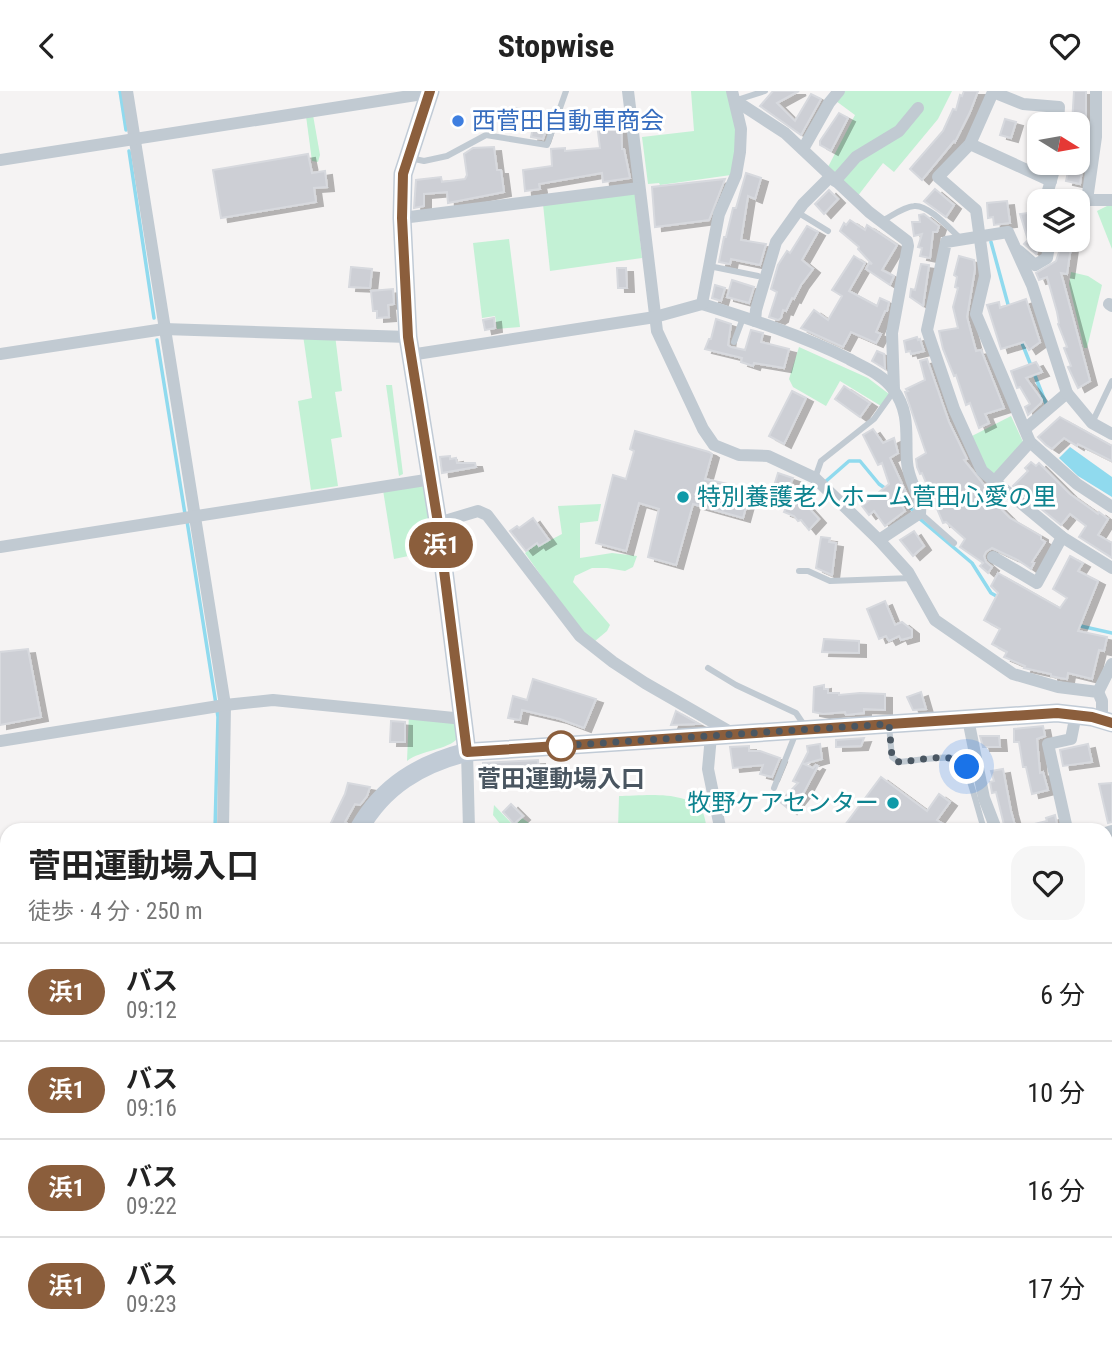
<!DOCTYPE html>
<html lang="ja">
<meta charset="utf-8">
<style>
:root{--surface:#fff;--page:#f6f6f6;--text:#222;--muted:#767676;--line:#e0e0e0}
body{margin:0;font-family:"Roboto Condensed","Noto Sans JP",sans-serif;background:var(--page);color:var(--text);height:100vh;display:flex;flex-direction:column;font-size:26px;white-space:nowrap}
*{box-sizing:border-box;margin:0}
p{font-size:23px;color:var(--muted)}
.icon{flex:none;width:38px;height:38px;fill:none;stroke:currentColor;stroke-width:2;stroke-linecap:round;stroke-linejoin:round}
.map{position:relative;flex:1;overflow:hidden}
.side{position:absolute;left:0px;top:732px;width:1113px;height:527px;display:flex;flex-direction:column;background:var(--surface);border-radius:21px 21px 0 0;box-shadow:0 2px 5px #0004}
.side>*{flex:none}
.badge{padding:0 14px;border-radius:23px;font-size:24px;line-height:46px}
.needle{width:46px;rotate:101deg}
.tools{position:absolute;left:1027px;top:21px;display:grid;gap:14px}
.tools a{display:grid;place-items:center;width:63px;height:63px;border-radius:14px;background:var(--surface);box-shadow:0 2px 5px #0004;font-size:35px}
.you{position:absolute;width:35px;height:35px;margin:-18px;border:5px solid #fff;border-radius:50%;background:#1a73e8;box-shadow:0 0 0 10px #1a73e833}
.map>.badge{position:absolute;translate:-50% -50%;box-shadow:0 0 0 4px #fff}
.round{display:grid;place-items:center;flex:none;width:74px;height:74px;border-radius:21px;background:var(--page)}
.headline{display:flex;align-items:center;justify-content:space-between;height:119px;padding:0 28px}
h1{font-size:33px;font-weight:700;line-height:52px}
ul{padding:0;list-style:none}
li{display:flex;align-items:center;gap:21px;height:98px;padding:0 28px;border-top:2px solid var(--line)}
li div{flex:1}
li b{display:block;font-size:26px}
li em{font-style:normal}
li .badge{min-width:77px;font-weight:700;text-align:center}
header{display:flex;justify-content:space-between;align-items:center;height:91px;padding:0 28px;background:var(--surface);font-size:32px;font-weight:700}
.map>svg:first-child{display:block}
.green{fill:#c3f1d5}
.water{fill:#90daee}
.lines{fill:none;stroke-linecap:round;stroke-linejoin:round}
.stream{stroke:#90daee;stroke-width:3.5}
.building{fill:#cdcfd5;stroke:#d7d9de;stroke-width:2;filter:url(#shadow)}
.lane{stroke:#c1cad2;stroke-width:6}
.street{stroke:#c1cad2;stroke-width:12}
.secondary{stroke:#c1cbd6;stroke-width:19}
.line-casing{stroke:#fff;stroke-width:16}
.line{stroke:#8b5e3c;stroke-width:10}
.walk{stroke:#4a5661;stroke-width:7;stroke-dasharray:0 12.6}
.shop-dot{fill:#3f7fe0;stroke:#fff;stroke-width:2.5}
.culture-dot{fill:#0f9aa8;stroke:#fff;stroke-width:2.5}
.stop-dot{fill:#fff;stroke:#8b5e3c;stroke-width:3.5}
.labels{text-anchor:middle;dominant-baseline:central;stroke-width:6;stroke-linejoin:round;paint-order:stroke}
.shop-label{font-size:24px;fill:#366cbe;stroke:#fff;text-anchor:start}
.culture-label{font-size:24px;fill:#0d838f;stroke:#fff;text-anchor:start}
.stop-label{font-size:24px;font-weight:bold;fill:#4a5661;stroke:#fff}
</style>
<header><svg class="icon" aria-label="back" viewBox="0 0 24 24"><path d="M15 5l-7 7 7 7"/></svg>Stopwise<svg class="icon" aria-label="heart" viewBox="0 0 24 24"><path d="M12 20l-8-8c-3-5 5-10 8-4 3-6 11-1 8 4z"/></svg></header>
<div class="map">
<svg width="1112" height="1257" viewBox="0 0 1112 1257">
<defs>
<filter id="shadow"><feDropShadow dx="7" dy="4" stdDeviation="0" flood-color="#0004"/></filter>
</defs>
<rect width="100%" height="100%" fill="#f5f3f3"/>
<!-- green -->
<g class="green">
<polygon points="691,0 729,0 732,7 737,53 731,84 660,94 659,92 648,93 642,46 694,40"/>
<polygon points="845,0 952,0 938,28 894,81 883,72 857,106 828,76 855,24 836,10"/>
<polygon points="313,24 320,64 318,71 312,70 306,25"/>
<polygon points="635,101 642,167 550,180 543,113"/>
<polygon points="1109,114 1112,115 1112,158 1097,120"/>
<polygon points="509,148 520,236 497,238 495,225 482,227 473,152"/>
<polygon points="1071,181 1088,185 1102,194 1087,257 1084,257 1069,193"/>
<polygon points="303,244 335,244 342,300 335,301 342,346 331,348 338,395 311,399 298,310 312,307"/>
<polygon points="799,256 868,287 889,303 881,315 840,290 826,315 793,296 789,288"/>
<polygon points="386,294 392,294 403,383 399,385"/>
<polygon points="1011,325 1024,353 993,385 985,376 972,345"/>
<polygon points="425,395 433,460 394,468 383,399"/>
<polygon points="601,413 598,430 580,432 580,467 612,462 637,465 633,476 625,480 607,477 592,477 575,485 573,491 610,534 607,540 595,550 579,538 525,462 537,453 539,455 562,443 558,415"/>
<path d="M 409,622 L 453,627 L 458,647 C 448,659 421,659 407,670 Z"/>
<path d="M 619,705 C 643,705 688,698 703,722 C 705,726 706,734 707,738 L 618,738 Z"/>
<polygon points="494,714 514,735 522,727 537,738 504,738 493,724"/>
<polygon points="662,1251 724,1251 716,1257 667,1257"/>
</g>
<!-- water -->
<polygon class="water" points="1070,356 1112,386 1112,406 1078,385 1059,367"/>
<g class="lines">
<!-- stream -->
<g class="stream">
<polyline points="120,0 126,39"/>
<polyline points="129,60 154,227"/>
<polyline points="991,151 1009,217"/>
<polyline points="1020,247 1047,315"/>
<polyline points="157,249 185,423"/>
<polyline points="825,391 849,370 860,370 879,393 886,398"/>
<polyline points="904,411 916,422"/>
<polyline points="920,428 972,472 991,502 998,506"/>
<polyline points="187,430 218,626 215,738"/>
<polyline points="1076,534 1112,542"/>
<polyline points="1106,1055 1112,1060"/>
</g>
</g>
<!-- building -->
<g class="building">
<polygon points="773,0 799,0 777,12 795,30 811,3 821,8 801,44 760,15"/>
<polygon points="964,0 978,0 970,21 955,51 954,50 922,89 910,78 943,40 953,18 956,19 960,4 962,5"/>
<polygon points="1074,0 1086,0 1086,33 1072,33"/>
<polygon points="839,22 848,27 831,60 820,54 820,50"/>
<polygon points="1005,28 1016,31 1011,47 1000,44"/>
<polygon points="534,31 548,33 543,48 531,46"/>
<polygon points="621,31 622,58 624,58 630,87 603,91 602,82 539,93 540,98 525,100 523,79 552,75 551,58 565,57 565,60 600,57 597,33"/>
<polygon points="494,56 497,79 501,79 504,101 448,112 447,101 424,103 424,115 414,117 416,89 441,86 442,91 465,88 467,84 464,63 473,57"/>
<polygon points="308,63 312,82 325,80 327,96 314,97 316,111 221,127 213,79"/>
<polygon points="1070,72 1083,72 1080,93 1066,90"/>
<polygon points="746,82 761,87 755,108 748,105 741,149 766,153 760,174 731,168 730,173 719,171 724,146 726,146 733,117 736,117"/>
<polygon points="725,88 709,129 655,136 652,96"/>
<polygon points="935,98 954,114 946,126 924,110"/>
<polygon points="829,99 838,108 824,123 815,113"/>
<polygon points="1007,110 1010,132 994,134 993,126 988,127 987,112"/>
<polygon points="1035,121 1041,149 1036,163 1024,153 1028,149 1020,123"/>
<polygon points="924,123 939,135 937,141 933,141 930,167 920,165 922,157 918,156 922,143 914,145 912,131 920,131 919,124"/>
<polygon points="850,129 865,139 867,134 897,154 882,179 894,185 890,194 866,178 869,172 872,173 858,158 859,156 840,140 844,132 846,134"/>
<polygon points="807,135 818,141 802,169 813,178 801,194 794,208 792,207 786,220 783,219 781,227 778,229 769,226 777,201 771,198 778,174 787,160 790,162"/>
<polygon points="1063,149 1072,149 1067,183 1061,182 1090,290 1078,297 1068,276 1071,275 1064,257 1067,256 1058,233 1059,232 1057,221 1047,186 1039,189 1036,182 1056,170"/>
<polygon points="854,165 865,172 849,200 877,215 880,207 889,211 887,220 885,220 876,241 881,243 876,252 851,241 843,256 801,237 814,219 828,229 842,205 832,199"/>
<polygon points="959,165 974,169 975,178 967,226 976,260 981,259 1004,317 985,323 989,332 979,337 970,312 966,314 956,284 954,285 943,258 939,240 958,237 953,216 958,197 955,196 957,186 954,184"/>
<polygon points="921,173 929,174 923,215 910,206 911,198 915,199"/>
<polygon points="351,176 372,178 370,197 349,196"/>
<polygon points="617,177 626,177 627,197 618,197"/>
<polygon points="732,189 754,196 749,212 727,206"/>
<polygon points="715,194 725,197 721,210 712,207"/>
<polygon points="393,198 394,213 388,214 389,226 377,227 377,220 373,220 371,200"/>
<polygon points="1026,208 1040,251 1029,259 1024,251 1001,258 987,214 999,211 1000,217"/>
<polygon points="494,227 495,237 485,239 483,229"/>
<polygon points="716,228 731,233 728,254 731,256 745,259 751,239 763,242 761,251 789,258 784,277 754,272 753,275 741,271 742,267 705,258 709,248 711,248"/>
<polygon points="917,246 918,249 920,248 924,260 911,263 910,260 906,261 904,250"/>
<polygon points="877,260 884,263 885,278 872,270"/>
<polygon points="927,268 949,331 967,368 964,369 997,410 995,412 1010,427 1041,445 1041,448 1045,451 1032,471 1034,472 1031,478 1018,469 992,457 986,461 984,465 986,471 992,476 988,482 980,475 983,472 960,456 965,448 946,431 943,432 922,382 920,383 917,376 916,368 926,362 905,301 908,300 906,298 925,289 920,270"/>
<polygon points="1036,271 1042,281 1026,287 1042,309 1041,312 1028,324 1025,316 1030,313 1020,296 1017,297 1011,280"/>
<polygon points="844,295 870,312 860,326 835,308"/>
<polygon points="792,300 806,307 784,353 769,345"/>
<polygon points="1060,326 1112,355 1112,370 1078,353 1077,355 1064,347 1052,358 1046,354 1038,346"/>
<polygon points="873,338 883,352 894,347 898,362 890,367 909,408 902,415 905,420 885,435 874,420 869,424 862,415 889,393 882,372 878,374 863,344"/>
<polygon points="635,340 709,361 712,363 705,388 751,398 743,427 693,413 676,474 648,466 659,418 639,412 626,460 596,452 613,384 626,388 634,360 630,358"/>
<polygon points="450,365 450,368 456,367 457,372 475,372 476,376 442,382 440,366"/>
<polygon points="1031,371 1036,375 1039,372 1070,403 1098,423 1099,421 1108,428 1098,444 1112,452 1112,467 1079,446 1086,435 1070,423 1061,434 1013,395 1028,380 1025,377"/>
<polygon points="778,382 793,387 787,400 774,395"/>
<polygon points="792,405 800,407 819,428 809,439 801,429 798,430 794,425 784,421"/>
<polygon points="533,427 549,449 539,455 537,452 526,460 510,440 517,435 519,437"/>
<polygon points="914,440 924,455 913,465 900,449"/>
<polygon points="821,446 830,447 829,451 836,452 832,484 816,477"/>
<polygon points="1070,465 1083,472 1078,480 1098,490 1078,540 1107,546 1104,560 1099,559 1092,588 1068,582 1067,588 1060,587 1051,585 1051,583 1024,577 1025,575 1004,566 1007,561 992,553 1000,538 984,529 998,502 991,495 998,482 1060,517 1067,507 1053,498"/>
<polygon points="885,510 895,534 902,531 912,539 912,546 901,549 899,545 889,550 886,545 879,548 867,518"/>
<polygon points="824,548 859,550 859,562 822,561"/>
<polygon points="28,558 41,626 0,634 0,561"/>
<polygon points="533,588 596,608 584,637 560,628 522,619 520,629 508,627 513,605 527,609"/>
<polygon points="824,594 824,598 828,598 828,602 839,602 839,604 860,602 885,603 885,619 864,618 864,622 846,624 845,621 823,623 813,621 814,596"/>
<polygon points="921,601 926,618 913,619 907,606"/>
<polygon points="676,620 699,633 671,634"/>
<polygon points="391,630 405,631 405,651 390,651"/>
<polygon points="1043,635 1045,645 1037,648 1040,682 1043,681 1048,699 1032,703 1026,676 1023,676 1019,651 1014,651 1014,638"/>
<polygon points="980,645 999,645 1000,656 983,656"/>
<polygon points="864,647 861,655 836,656 836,649"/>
<polygon points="820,653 822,668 804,673 813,677 816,674 818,675 803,703 790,719 780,711 798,692 793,690 808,661 807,655"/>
<polygon points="1088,653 1092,671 1063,675 1060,659"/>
<polygon points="749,655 749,660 760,660 780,667 772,686 760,683 763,674 733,677 730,656"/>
<polygon points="538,669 539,682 492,687 492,691 483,691 483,672"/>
<polygon points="1003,678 1011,720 1016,738 1005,738 996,701 992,702 990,691 994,690 991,680"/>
<polygon points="881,686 927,720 939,703 950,711 937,729 951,738 842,738"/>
<polygon points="348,692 370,696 367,705 360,714 355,713 345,731 348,733 347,738 328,738 345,703"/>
<polygon points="1112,692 1112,731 1108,732 1099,693"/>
<polygon points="511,713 523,725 514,733 503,721"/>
<polygon points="1055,724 1058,738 1027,738 1026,735 1047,730 1046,727"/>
</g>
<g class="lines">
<!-- lane -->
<g class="lane">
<polyline points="737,9 765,0"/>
<polyline points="515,19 555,28"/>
<polyline points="410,67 424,70 447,65 486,44 547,54 566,0"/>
<polyline points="797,121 828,140"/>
<path d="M 882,130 C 892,125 903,116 914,115 C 928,113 950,138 961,148"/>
<polyline points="709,175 758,185"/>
<polyline points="734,251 743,227"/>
<polyline points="1092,332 1112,290"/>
<polyline points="815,387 821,370 874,328 894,300"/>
<polyline points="920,422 954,452"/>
<polyline points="799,480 808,480 830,490 912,487"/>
<polyline points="708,577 736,594 796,622 804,634"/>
<path d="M 889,635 L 892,666 L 899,671 C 913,670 950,663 961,669 C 967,673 980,727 984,738"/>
<polyline points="774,697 795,644"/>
<polyline points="1106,847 1112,856"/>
<polyline points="131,1257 131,1251"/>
<polyline points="1059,1257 1059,1251"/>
</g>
<!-- street -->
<g class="street">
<polyline points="127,0 225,614 223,738"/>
<polyline points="628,0 657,240 703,338 714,354 739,364 768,365 815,387 879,449 908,481 935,529 1013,583 1058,596 1098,601 1102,610 1102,628"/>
<polyline points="1096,0 1096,46 1087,109 1112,109"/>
<polyline points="736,10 785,42 869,121 907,150 908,155 892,242 894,299"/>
<polyline points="1058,33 1059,16 1023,13 993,1 970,53 938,86 976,119 985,185 976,223 1030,351 1077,393 1112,416"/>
<polyline points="970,53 1051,90"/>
<polyline points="803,58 829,12 839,0"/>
<polyline points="0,69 429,2"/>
<polyline points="835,90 856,66 899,40 918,17"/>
<polyline points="1045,110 1056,72"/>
<polyline points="402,127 639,97"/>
<polyline points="1019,160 1035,174 1047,167 1050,149"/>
<path d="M 702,213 C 753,229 801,244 849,268 C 865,277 882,283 893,298 C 911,322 905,345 907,371 C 908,390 922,406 920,422 L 879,449"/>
<polyline points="1109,213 1112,215"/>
<polyline points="755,230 756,219 776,151 803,113 830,86"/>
<polyline points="0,263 164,238 408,246"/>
<polyline points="410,264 655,226 702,213 719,123 736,84 740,61 741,38 732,0"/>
<polyline points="1025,338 1067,302"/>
<polyline points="1112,343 1092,332 1067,302 1032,194 1008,141 946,151 927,239 954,318 982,380 1062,446 1112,477"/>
<polyline points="994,391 1030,351"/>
<polyline points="438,432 478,420 487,424 580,545 613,571 645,592 732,642"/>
<polyline points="0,456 432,388"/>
<polyline points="993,466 1037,492 1062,446"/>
<polyline points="1098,601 1112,573"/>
<polyline points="968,628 984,707 996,738"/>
<polyline points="711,645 708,678 720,736"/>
<polyline points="0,650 225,614 273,609 464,628"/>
<polyline points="467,661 469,738"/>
<polyline points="1067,738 1048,653 1071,648 1076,623"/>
<polyline points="1106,742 1112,740"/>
<polyline points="1106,827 1112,823"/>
<polyline points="0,949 7,945"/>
<polyline points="0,1063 7,1065"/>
<polyline points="1106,1141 1112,1143"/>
<polyline points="167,1251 167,1257"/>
<polyline points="348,1251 350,1257"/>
<polyline points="544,1251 546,1257"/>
<polyline points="656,1251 660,1257"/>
<polyline points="245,1257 246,1251"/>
<polyline points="410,1257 414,1251"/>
</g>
<!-- secondary -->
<g class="secondary">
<polyline points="430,0 403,83 402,127 408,246 438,432 467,661"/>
<path d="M 359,738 C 383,695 420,673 467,661 L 1057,622 L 1092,626 L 1112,632"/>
<polyline points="0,1214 7,1214"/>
</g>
</g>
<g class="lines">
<!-- line casing -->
<g class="line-casing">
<polyline id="line" points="430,0 403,83 402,127 408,246 438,432 467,661 1057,622 1092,626 1112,632"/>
</g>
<!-- line -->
<use href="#line" class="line"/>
<!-- walk -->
<path class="walk" d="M 561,655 L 557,655 L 889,633 L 892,666 L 899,671 C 919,670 954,659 967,676"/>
</g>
<!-- markers -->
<circle class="shop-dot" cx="458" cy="30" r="7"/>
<g class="culture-dot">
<circle cx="683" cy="406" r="7"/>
<circle cx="893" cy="712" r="7"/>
</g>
<circle class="stop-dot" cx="561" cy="655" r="14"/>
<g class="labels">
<!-- shop labels -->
<g class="shop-label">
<text x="472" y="30">西菅田自動車商会</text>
</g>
<!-- culture labels -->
<g class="culture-label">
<text x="697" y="406">特別養護老人ホーム菅田心愛の里</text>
<text x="879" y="712" text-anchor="end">牧野ケアセンター</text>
</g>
<!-- stop labels -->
<g class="stop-label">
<text x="561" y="688">菅田運動場入口</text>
</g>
</g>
</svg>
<div class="tools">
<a><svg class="needle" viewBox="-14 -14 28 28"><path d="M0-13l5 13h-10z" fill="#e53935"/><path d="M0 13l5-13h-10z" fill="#767676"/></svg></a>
<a><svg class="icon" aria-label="layers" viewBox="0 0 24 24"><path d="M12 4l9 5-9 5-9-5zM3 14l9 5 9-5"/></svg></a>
</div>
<div class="you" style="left:967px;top:676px"></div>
<b class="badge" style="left:441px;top:454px;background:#8b5e3c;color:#fff">浜1</b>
<section class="side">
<div class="headline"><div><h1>菅田運動場入口</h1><p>徒歩 · 4 分 · 250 m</p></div><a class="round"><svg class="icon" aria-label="heart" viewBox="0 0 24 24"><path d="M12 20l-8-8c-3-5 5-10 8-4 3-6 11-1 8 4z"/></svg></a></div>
<ul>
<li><span class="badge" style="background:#8b5e3c;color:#fff">浜1</span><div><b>バス</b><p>09:12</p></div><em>6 分</em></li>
<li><span class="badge" style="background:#8b5e3c;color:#fff">浜1</span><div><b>バス</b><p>09:16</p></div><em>10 分</em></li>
<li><span class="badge" style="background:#8b5e3c;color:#fff">浜1</span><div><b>バス</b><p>09:22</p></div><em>16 分</em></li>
<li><span class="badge" style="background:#8b5e3c;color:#fff">浜1</span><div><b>バス</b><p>09:23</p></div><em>17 分</em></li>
</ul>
</section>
</div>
